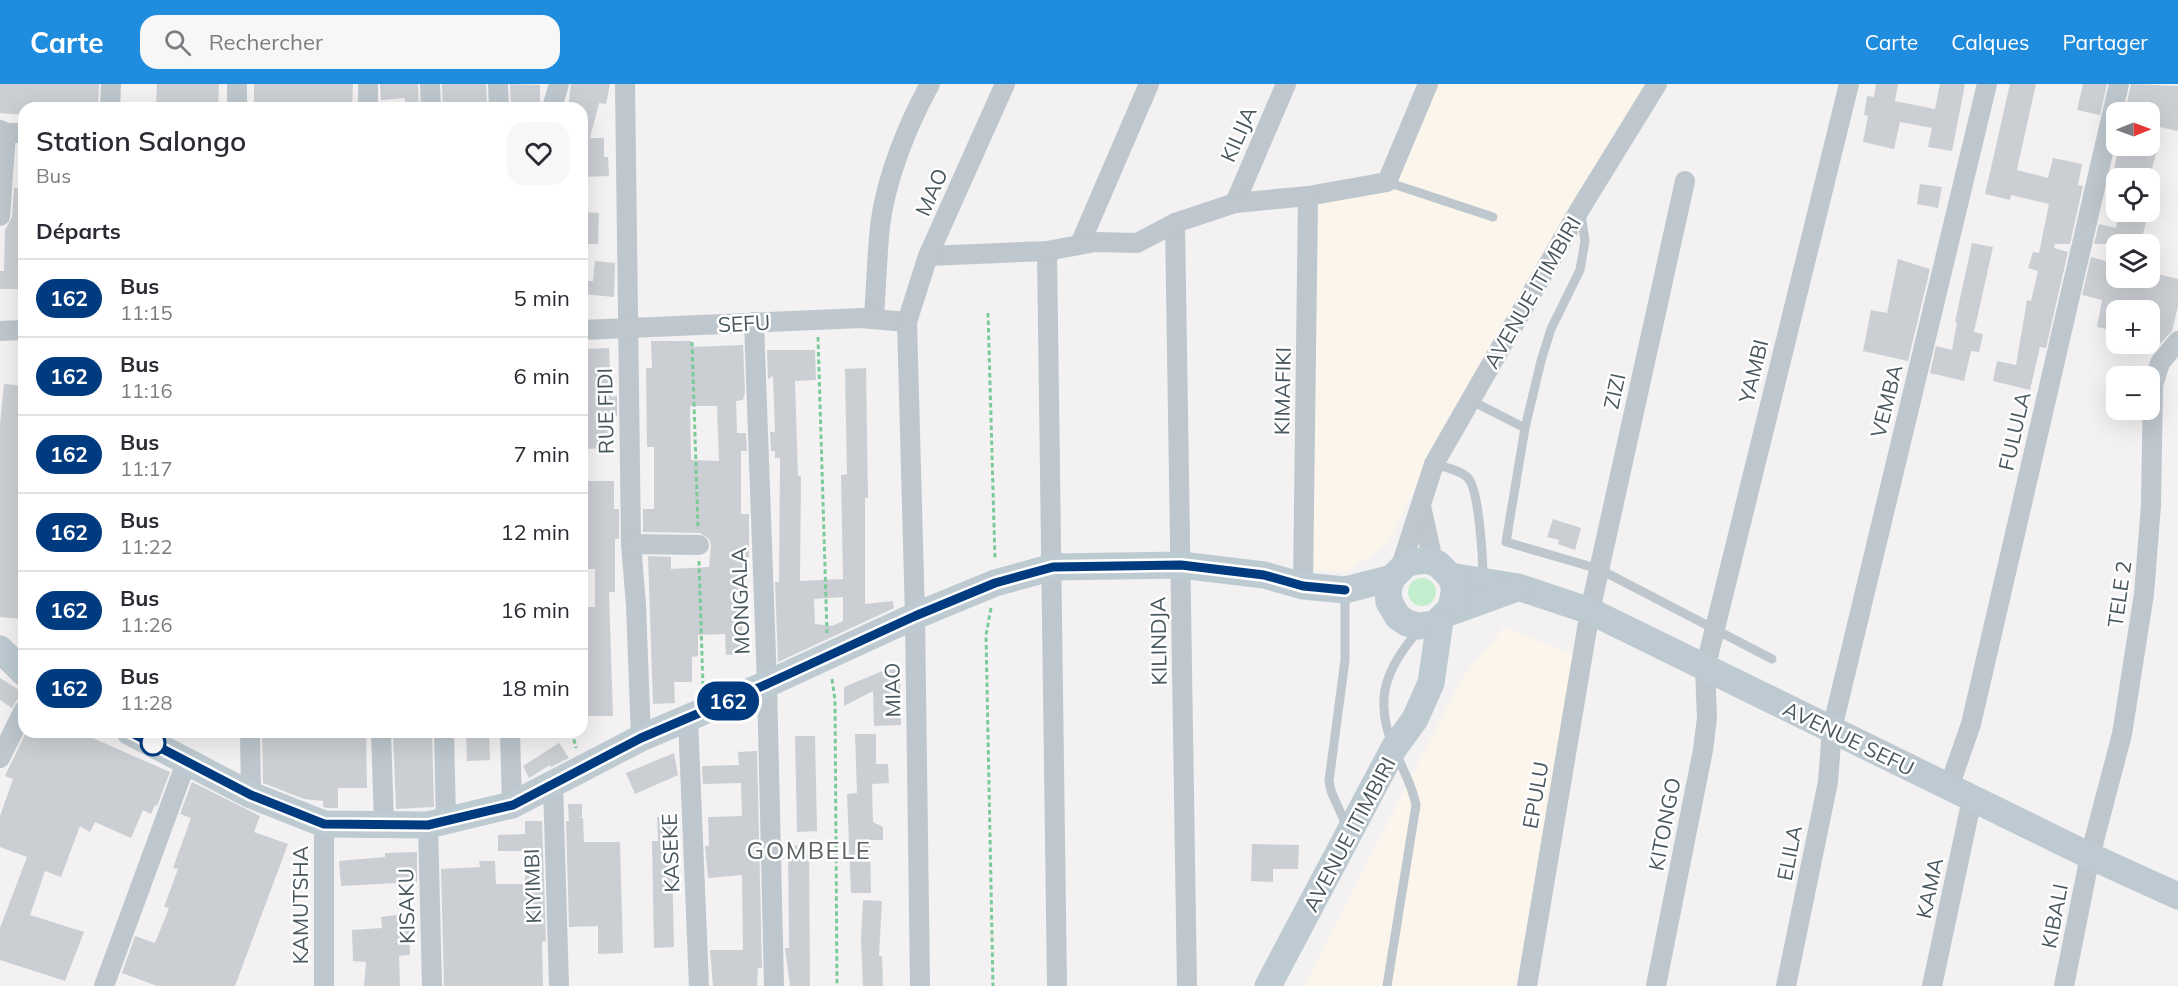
<!DOCTYPE html>
<html lang="fr">
<meta charset="utf-8">
<style>
:root{--surface:#fff;--page:#f7f7f7;--text:#2b2b33;--muted:#7c7c81;--line:#e1e1e2;--accent:#208cdd}
body{margin:0;font-family:Mulish,sans-serif;background:var(--page);color:var(--text);height:100vh;display:flex;flex-direction:column;font-size:22px;white-space:nowrap}
*{box-sizing:border-box;margin:0}
p{font-size:20px;color:var(--muted)}
.icon{flex:none;width:33px;height:33px;fill:none;stroke:currentColor;stroke-width:2;stroke-linecap:round;stroke-linejoin:round}
.map{position:relative;flex:1;overflow:hidden}
.sheet{position:absolute;left:18px;top:18px;width:570px;height:636px;display:flex;flex-direction:column;background:var(--surface);border-radius:18px;box-shadow:0 6px 24px #0002}
.sheet>*{flex:none}
.badge{padding:0 12px;border-radius:20px;font-size:21px;line-height:39px}
.needle{width:39px;rotate:89deg}
.tools{position:absolute;left:2106px;top:18px;display:grid;gap:12px}
.tools a{display:grid;place-items:center;width:54px;height:54px;border-radius:12px;background:var(--surface);box-shadow:0 6px 24px #0002;font-size:30px}
.map>.badge{position:absolute;translate:-50% -50%;box-shadow:0 0 0 3px #fff}
h2{padding:0 18px;font-size:22px;line-height:54px}
.round{display:grid;place-items:center;flex:none;width:63px;height:63px;border-radius:18px;background:var(--page)}
.overview{display:flex;align-items:center;justify-content:space-between;height:102px;padding:0 18px}
h1{font-size:28px;font-weight:600;line-height:45px}
ul{padding:0;list-style:none}
li{display:flex;align-items:center;gap:18px;height:78px;padding:0 18px;border-top:2px solid var(--line)}
li div{flex:1}
li b{display:block;font-size:22px}
li em{font-style:normal}
li .badge{min-width:66px;font-weight:700;text-align:center}
header{display:flex;align-items:center;gap:36px;box-sizing:border-box;height:84px;padding:0 30px;background:var(--accent);color:#fff}
header strong{font-size:28px}
nav{display:flex;gap:33px;margin-inline-start:auto;font-size:21px}
.search{width:420px;height:54px;background:var(--page);display:flex;align-items:center;gap:15px;box-sizing:border-box;padding:0 21px;border-radius:18px;color:var(--muted);font-size:22px}
.map>svg:first-child{display:block}
.commercial{fill:#fcf5ec}
.green{fill:#c2eecd}
.building{fill:#cbcfd3;fill-rule:evenodd}
.lines{fill:none;stroke-linecap:round;stroke-linejoin:round}
.path{stroke:#7bcb99;stroke-width:3;stroke-dasharray:4.5 3;stroke-linecap:butt}
.lane{stroke:#bdc7cd;stroke-width:9}
.street{stroke:#bdc7cd;stroke-width:20}
.secondary{stroke:#bdcad1;stroke-width:27}
.line-casing{stroke:#fff;stroke-width:14}
.line{stroke:#003b80;stroke-width:9}
.stop-dot{fill:#fff;stroke:#003b80;stroke-width:3}
.labels{text-anchor:middle;dominant-baseline:central;stroke-width:5;stroke-linejoin:round;paint-order:stroke}
.street-label{font-size:21px;fill:#49575e;stroke:#fff}
.quarter-label{font-size:24px;letter-spacing:1.5px;fill:#5d6265;stroke:#fff}
</style>
<header>
<strong>Carte</strong>
<div class="search"><svg class="icon" aria-label="search" viewBox="0 0 24 24"><circle cx="10" cy="10" r="6"/><path d="M15 15l6 6"/></svg>Rechercher</div>
<nav><a>Carte</a><a>Calques</a><a>Partager</a></nav>
</header>
<div class="map">
<svg width="2178" height="902" viewBox="0 0 2178 902">
<rect width="100%" height="100%" fill="#f3f1f1"/>
<!-- commercial -->
<g class="commercial">
<polygon points="1428,0 1656,0 1444,345 1388,459 1347,488 1311,486 1319,110 1387,98"/>
<polygon points="1504,543 1577,572 1516,902 1304,902 1461,596"/>
</g>
<!-- green -->
<circle class="green" cx="1422" cy="508" r="14"/>
<!-- building -->
<g class="building">
<polygon points="0,0 99,0 98,24 24,24 24,31 0,29"/>
<polygon points="157,0 219,0 218,24 156,24"/>
<polygon points="254,0 353,0 352,24 254,24"/>
<polygon points="380,0 418,0 419,24 405,24 405,14 381,16"/>
<polygon points="442,0 486,0 487,24 443,24"/>
<polygon points="510,0 540,1 540,24 511,24"/>
<polygon points="571,0 610,0 606,20 599,19 590,54 604,54 604,73 608,73 609,92 582,93 582,24 568,24"/>
<polygon points="1876,0 1898,0 1895,17 1935,25 1940,0 1965,0 1952,67 1928,63 1932,44 1900,38 1894,65 1863,58 1868,32 1864,31 1867,12 1874,13"/>
<polygon points="2010,0 2036,0 2017,86 2048,94 2053,74 2082,80 2078,101 2083,102 2070,160 2055,160 2054,164 2068,168 2046,264 2040,263 2030,306 1993,297 1997,277 2016,281 2027,216 2031,217 2038,187 2028,184 2033,168 2039,169 2049,120 2011,111 2010,116 1985,110"/>
<polygon points="2083,0 2107,0 2100,31 2077,26"/>
<polygon points="2131,0 2178,2 2178,47 2150,41 2150,28 2125,28"/>
<polygon points="2119,62 2158,62 2150,92 2114,84"/>
<polygon points="1920,100 1942,103 1938,124 1917,120"/>
<polygon points="14,104 24,104 24,205 0,205 0,187 4,187 5,146 12,133"/>
<polygon points="582,128 599,129 598,160 582,160"/>
<polygon points="2119,128 2148,128 2141,160 2094,160 2099,140 2116,144"/>
<polygon points="1972,159 1993,163 1974,248 1983,250 1979,268 1971,267 1964,297 1930,289 1936,262 1952,266 1957,238 1955,238"/>
<polygon points="2091,173 2116,180 2116,198 2140,203 2143,194 2150,194 2150,188 2178,195 2178,222 2172,247 2160,260 2150,258 2150,226 2116,226 2116,247 2097,243 2102,216 2082,211"/>
<polygon points="1898,175 1930,185 1908,277 1863,267 1871,226 1887,229"/>
<polygon points="595,177 615,179 614,213 582,210 582,197 593,197"/>
<path d="M 651,257 L 691,257 L 691,263 L 743,261 L 745,308 L 743,316 L 736,317 L 737,349 L 746,349 L 747,367 L 741,367 L 741,430 L 749,430 L 749,473 L 743,474 L 744,486 L 740,486 L 743,570 L 726,571 L 725,550 L 698,551 L 698,572 L 692,573 L 692,598 L 674,598 L 675,619 L 653,620 L 648,472 L 671,473 L 671,485 L 709,483 L 711,461 L 709,455 L 700,449 L 643,448 L 643,425 L 654,425 L 654,363 L 647,363 L 646,284 L 652,284 ZM 690,322 L 717,322 L 719,377 L 691,376 Z"/>
<polygon points="609,264 611,313 617,312 617,332 607,332 608,364 585,365 582,364 582,265"/>
<path d="M 767,266 L 815,266 L 816,296 L 795,297 L 798,392 L 801,392 L 800,497 L 843,495 L 841,391 L 847,390 L 845,285 L 866,284 L 868,414 L 865,414 L 865,520 L 893,517 L 894,524 L 778,578 L 775,498 L 779,498 L 780,374 L 775,374 L 775,367 L 771,367 L 770,348 L 775,348 L 773,292 L 768,295 ZM 843,513 L 843,537 L 832,542 L 815,540 L 814,515 Z"/>
<polygon points="4,300 24,302 22,390 24,390 24,535 0,533 0,341"/>
<polygon points="582,397 614,397 614,425 619,425 619,455 615,455 615,508 609,508 613,632 582,632 582,523 595,523 595,485 582,485"/>
<polygon points="1553,435 1581,444 1575,466 1558,460 1559,456 1547,453"/>
<polygon points="900,585 901,641 874,642 873,607 844,622 844,603 885,586"/>
<polygon points="0,594 24,609 24,614 17,616 12,624 0,616"/>
<polygon points="26,648 79,648 170,688 157,722 155,721 151,730 143,726 131,754 95,738 90,748 80,742 61,793 45,787 30,831 84,848 65,897 0,876 0,844 27,773 0,763 0,732 13,695 5,692"/>
<polygon points="262,648 298,648 298,652 366,648 367,704 338,704 338,724 327,724 323,723 323,717 304,715 263,699"/>
<polygon points="393,648 432,648 434,723 396,725"/>
<polygon points="466,648 489,648 490,676 467,677"/>
<polygon points="855,650 876,650 876,680 888,680 889,699 872,700 873,738 883,743 883,756 870,756 871,809 851,809 847,710 857,709"/>
<polygon points="795,652 815,652 817,747 797,748"/>
<polygon points="559,659 569,674 551,683 550,681 529,694 523,682"/>
<polygon points="757,667 762,884 758,884 757,902 713,902 710,866 743,866 742,791 708,794 705,762 709,762 708,733 742,732 741,699 703,700 702,682 739,681 738,668"/>
<polygon points="674,669 678,691 635,710 626,689"/>
<polygon points="192,698 260,732 254,748 288,760 235,902 157,902 122,889 135,852 155,859 169,824 164,823 178,785 173,784 191,734 180,730"/>
<polygon points="568,720 582,720 582,733 579,734 583,734 584,758 620,758 623,869 598,870 598,842 569,843 566,737 569,737"/>
<polygon points="657,733 671,733 674,863 654,864 652,757 658,757"/>
<polygon points="525,737 542,737 546,857 542,858 543,902 444,902 441,785 480,783 479,777 495,777 496,800 525,800 525,767 498,767 498,751 525,750"/>
<polygon points="1252,760 1299,761 1298,785 1273,785 1273,798 1251,797"/>
<polygon points="809,761 810,902 790,902 785,864 789,864 788,762"/>
<polygon points="417,768 417,798 341,802 339,777 385,773 385,769"/>
<polygon points="863,816 882,817 879,872 882,872 883,902 863,902 861,855"/>
<polygon points="409,829 410,871 399,872 400,902 364,902 366,878 353,877 352,846 382,844 381,833"/>
</g>
<g class="lines">
<!-- path -->
<g class="path">
<polyline points="988,229 995,476"/>
<polyline points="818,253 827,549"/>
<polyline points="692,258 698,444"/>
<polyline points="699,477 703,603"/>
<polyline points="991,524 986,551 993,902"/>
<polyline points="832,595 835,616 837,902"/>
<polyline points="572,648 576,664"/>
</g>
<!-- lane -->
<g class="lane">
<polyline points="1387,98 1493,133"/>
<polyline points="1581,130 1585,157 1580,186 1551,245 1541,277 1525,344 1506,458 1599,485 1772,575"/>
<polyline points="1470,316 1525,344"/>
<path d="M 1434,380 C 1444,383 1461,386 1468,394 C 1479,405 1483,476 1483,495"/>
<polyline points="1345,509 1345,576 1329,697 1331,707 1347,743"/>
<path d="M 1387,902 L 1416,721 C 1412,700 1402,684 1394,665 C 1375,619 1383,590 1413,553"/>
</g>
<!-- street -->
<g class="street">
<polyline points="237,0 237,24"/>
<polyline points="368,0 368,24"/>
<polyline points="430,0 431,24"/>
<polyline points="498,0 499,24"/>
<polyline points="625,0 631,460 636,521 641,654"/>
<polyline points="110,24 111,0"/>
<polyline points="552,24 559,0"/>
<polyline points="0,46 6,49 24,49"/>
<polyline points="1235,119 1286,0"/>
<polyline points="0,132 6,49"/>
<polyline points="1175,139 1187,902"/>
<polyline points="1080,160 1149,0"/>
<polyline points="1047,167 1057,902"/>
<polyline points="928,172 1047,167 1095,158 1137,159 1175,139 1235,119 1308,112 1387,98 1428,0"/>
<path d="M 874,234 C 876,203 877,173 880,142 C 886,94 907,42 930,0"/>
<polyline points="754,238 767,600 774,902"/>
<polyline points="582,246 861,234 907,238"/>
<polyline points="0,247 24,246"/>
<polyline points="1421,422 1433,477"/>
<polyline points="631,460 699,461"/>
<polyline points="1401,482 1434,380 1580,125 1657,0"/>
<polyline points="1303,502 1308,112"/>
<polyline points="688,635 699,902"/>
<polyline points="250,648 251,711"/>
<polyline points="381,648 384,740"/>
<polyline points="444,648 446,738"/>
<polyline points="510,648 512,721"/>
<polyline points="0,674 24,626"/>
<polyline points="553,701 559,902"/>
<polyline points="1949,703 1971,640 2119,0"/>
<polyline points="428,741 432,902"/>
<polyline points="104,902 187,676"/>
<polyline points="324,902 324,740"/>
<polyline points="920,902 915,532 907,238 928,172 1005,0"/>
<polyline points="1527,902 1590,527 1685,97"/>
<polyline points="1656,902 1703,666 1707,634 1705,585 1849,0"/>
<polyline points="1786,902 1828,698 1832,645 1987,0"/>
<polyline points="1932,902 1972,715"/>
<polyline points="2064,902 2090,772 2122,650 2144,510 2151,421 2153,301 2160,279 2178,257"/>
</g>
<!-- secondary -->
<g class="secondary">
<polyline points="1450,492 1518,503 1590,527 2090,772 2178,812"/>
<polyline points="1448,529 1517,504"/>
<polyline points="0,565 24,589"/>
<polyline points="130,648 251,711 324,740 428,741 512,721 641,654 767,600 915,532 995,499 1053,483 1181,481 1264,491 1303,502 1345,506 1392,494 1407,479 1427,476 1438,480 1450,492 1455,504 1451,524 1435,540 1418,542 1407,539 1398,533 1389,518 1388,506 1392,494"/>
<polyline points="1268,902 1394,664 1415,635 1431,599 1440,537"/>
</g>
</g>
<g class="lines">
<!-- line casing -->
<g class="line-casing">
<polyline id="line" points="130,648 251,711 324,740 428,741 513,721 641,654 767,600 915,532 995,499 1053,483 1181,481 1264,491 1303,502 1345,506"/>
</g>
<!-- line -->
<use href="#line" class="line"/>
</g>
<!-- markers -->
<circle class="stop-dot" cx="153" cy="659" r="12"/>
<g class="labels">
<!-- street labels -->
<g class="street-label">
<text transform="translate(1238 50) rotate(-66)">KILIJA</text>
<text transform="translate(931 108) rotate(-66)">MAO</text>
<text transform="translate(1532 208) rotate(-60)">AVENUE ITIMBIRI</text>
<text transform="translate(744 239) rotate(-3)">SEFU</text>
<text transform="translate(1753 287) rotate(-76)">YAMBI</text>
<text transform="translate(1282 307) rotate(-89)">KIMAFIKI</text>
<text transform="translate(1614 307) rotate(-78)">ZIZI</text>
<text transform="translate(1886 317) rotate(-76)">VEMBA</text>
<text transform="translate(605 327) rotate(-91)">RUE FIDI</text>
<text transform="translate(2014 347) rotate(-77)">FULULA</text>
<text transform="translate(2119 510) rotate(-82)">TELE 2</text>
<text transform="translate(740 517) rotate(-92)">MONGALA</text>
<text transform="translate(1158 557) rotate(-91)">KILINDJA</text>
<text transform="translate(892 606) rotate(-91)">MIAO</text>
<text transform="translate(1849 654) rotate(26)">AVENUE SEFU</text>
<text transform="translate(1535 711) rotate(-80)">EPULU</text>
<text transform="translate(1664 740) rotate(-79)">KITONGO</text>
<text transform="translate(1349 750) rotate(-62)">AVENUE ITIMBIRI</text>
<text transform="translate(670 769) rotate(-92)">KASEKE</text>
<text transform="translate(1789 769) rotate(-79)">ELILA</text>
<text transform="translate(532 802) rotate(-92)">KIYIMBI</text>
<text transform="translate(1929 804) rotate(-78)">KAMA</text>
<text transform="translate(300 821) rotate(-90)">KAMUTSHA</text>
<text transform="translate(406 822) rotate(-91)">KISAKU</text>
<text transform="translate(2054 832) rotate(-79)">KIBALI</text>
</g>
<!-- quarter labels -->
<g class="quarter-label">
<text x="809" y="766">GOMBELE</text>
</g>
</g>
</svg>
<div class="tools">
<a><svg class="needle" viewBox="-14 -14 28 28"><path d="M0-13l5 13h-10z" fill="#e53935"/><path d="M0 13l5-13h-10z" fill="#7c7c81"/></svg></a>
<a><svg class="icon" aria-label="locate" viewBox="0 0 24 24"><circle cx="12" cy="12" r="6"/><path d="M12 2v4M12 18v4M2 12h4M18 12h4"/></svg></a>
<a><svg class="icon" aria-label="layers" viewBox="0 0 24 24"><path d="M12 4l9 5-9 5-9-5zM3 14l9 5 9-5"/></svg></a>
<a>+</a>
<a>−</a>
</div>
<b class="badge" style="left:728px;top:617px;background:#003b80;color:#fff">162</b>
<section class="sheet">
<div class="overview"><div><h1>Station Salongo</h1><p>Bus</p></div><a class="round"><svg class="icon" aria-label="heart" viewBox="0 0 24 24"><path d="M12 20l-8-8c-3-5 5-10 8-4 3-6 11-1 8 4z"/></svg></a></div>
<h2>Départs</h2>
<ul>
<li><span class="badge" style="background:#003b80;color:#fff">162</span><div><b>Bus</b><p>11:15</p></div><em>5 min</em></li>
<li><span class="badge" style="background:#003b80;color:#fff">162</span><div><b>Bus</b><p>11:16</p></div><em>6 min</em></li>
<li><span class="badge" style="background:#003b80;color:#fff">162</span><div><b>Bus</b><p>11:17</p></div><em>7 min</em></li>
<li><span class="badge" style="background:#003b80;color:#fff">162</span><div><b>Bus</b><p>11:22</p></div><em>12 min</em></li>
<li><span class="badge" style="background:#003b80;color:#fff">162</span><div><b>Bus</b><p>11:26</p></div><em>16 min</em></li>
<li><span class="badge" style="background:#003b80;color:#fff">162</span><div><b>Bus</b><p>11:28</p></div><em>18 min</em></li>
</ul>
</section>
</div>
